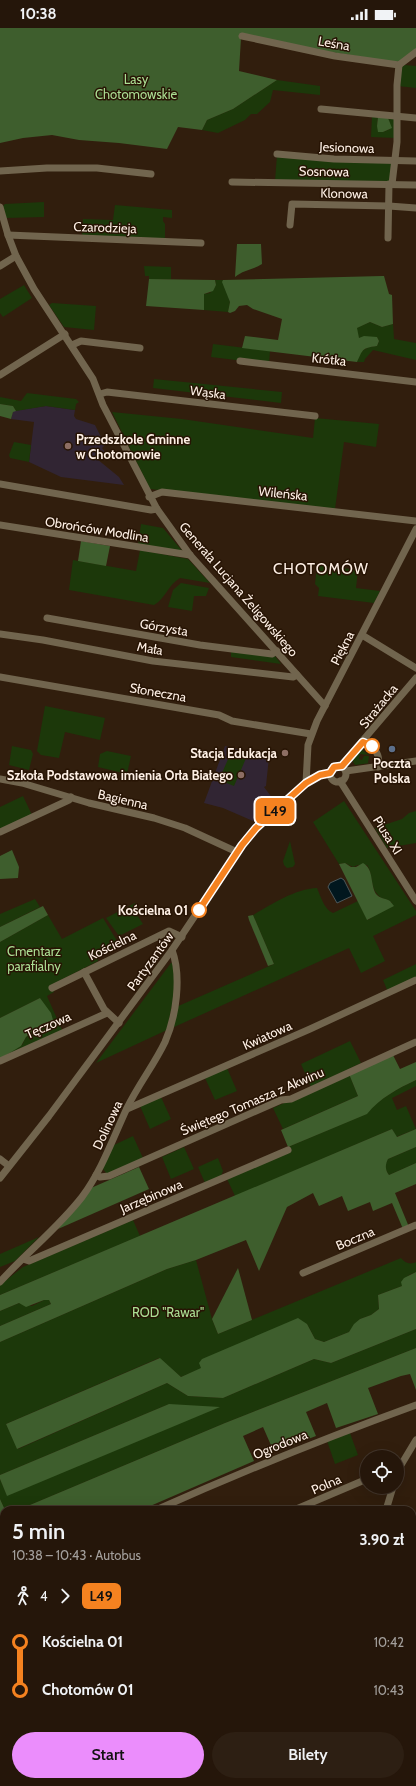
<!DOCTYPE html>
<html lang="pl">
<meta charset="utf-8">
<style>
:root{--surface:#25160a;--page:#2d1f13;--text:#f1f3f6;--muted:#a39f9c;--line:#42352b;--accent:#eb8dfc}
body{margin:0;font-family:Cabin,sans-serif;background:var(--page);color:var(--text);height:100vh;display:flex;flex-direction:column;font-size:15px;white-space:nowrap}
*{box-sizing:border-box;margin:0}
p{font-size:13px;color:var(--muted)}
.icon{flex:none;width:22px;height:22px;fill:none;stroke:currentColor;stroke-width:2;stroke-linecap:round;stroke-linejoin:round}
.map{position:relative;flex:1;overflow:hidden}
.details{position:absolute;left:0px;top:1478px;width:416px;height:280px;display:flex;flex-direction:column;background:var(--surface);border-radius:12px 12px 0 0;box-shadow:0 4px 16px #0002,0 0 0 1px var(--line)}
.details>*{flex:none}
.badge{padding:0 8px;border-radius:6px;font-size:14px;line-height:26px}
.controls{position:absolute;left:360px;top:1422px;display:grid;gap:8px}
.controls a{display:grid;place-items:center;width:44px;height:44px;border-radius:50%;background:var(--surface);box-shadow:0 4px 16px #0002,0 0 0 1px var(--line);font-size:20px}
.map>.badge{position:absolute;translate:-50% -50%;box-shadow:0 0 0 2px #fff}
.legs{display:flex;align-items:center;gap:6px;height:44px;padding:0 12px;font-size:13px}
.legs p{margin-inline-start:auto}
.headline{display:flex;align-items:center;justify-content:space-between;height:68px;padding:0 12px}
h1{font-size:22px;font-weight:600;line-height:30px}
.primary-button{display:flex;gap:8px;margin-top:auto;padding:8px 12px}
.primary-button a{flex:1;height:46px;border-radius:24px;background:var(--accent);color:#111;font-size:16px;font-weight:600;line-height:46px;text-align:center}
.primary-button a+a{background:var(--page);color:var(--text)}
ul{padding:0 12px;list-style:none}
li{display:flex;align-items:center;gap:14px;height:48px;font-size:15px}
li i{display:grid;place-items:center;width:6px;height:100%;margin:0 5px;background:currentColor}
li i::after{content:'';width:10px;height:10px;margin:-5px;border:3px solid;border-radius:50%;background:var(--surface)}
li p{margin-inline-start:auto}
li:first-child i{background:linear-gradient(#0000 50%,currentColor 0)}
li:last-child i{background:linear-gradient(currentColor 50%,#0000 0)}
.status{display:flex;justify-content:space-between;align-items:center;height:28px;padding:0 20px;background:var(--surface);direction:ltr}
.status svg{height:11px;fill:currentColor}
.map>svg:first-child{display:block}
.education{fill:#312533}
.green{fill:#1c380a}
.forest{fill:#3e5e2d}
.water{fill:#01171e;stroke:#4d585a}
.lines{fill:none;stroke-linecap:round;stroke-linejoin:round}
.minor{stroke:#71654e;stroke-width:7}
.line-1-casing{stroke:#fff;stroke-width:9}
.line-1{stroke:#f58220;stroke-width:6}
.education-dot{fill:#8d6e63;stroke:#271404;stroke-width:1.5}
.stop-1-dot{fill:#fff;stroke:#f58220;stroke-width:2}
.service-dot{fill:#5c6f8a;stroke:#271404;stroke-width:1.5}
.labels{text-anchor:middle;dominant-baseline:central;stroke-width:3;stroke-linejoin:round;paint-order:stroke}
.street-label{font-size:13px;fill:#fef0e5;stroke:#271404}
.park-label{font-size:13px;fill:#abde93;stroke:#271404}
.poi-label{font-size:13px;font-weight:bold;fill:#fef0e5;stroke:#271404;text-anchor:end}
.stop-label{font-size:13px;font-weight:bold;fill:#fef0e5;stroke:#271404;text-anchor:end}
.quarter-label{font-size:15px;letter-spacing:1px;fill:#fef0e5;stroke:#271404}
</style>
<div class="status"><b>10:38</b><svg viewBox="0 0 49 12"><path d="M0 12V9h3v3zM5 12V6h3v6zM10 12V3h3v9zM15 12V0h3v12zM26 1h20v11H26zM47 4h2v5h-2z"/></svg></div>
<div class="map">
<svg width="416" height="1758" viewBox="0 0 416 1758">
<rect width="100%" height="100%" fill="#311e0d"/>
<!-- education -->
<g class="education">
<polygon points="46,378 75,382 74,388 76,391 95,397 105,417 102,420 105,424 97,431 119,449 124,457 61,449 29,434 34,394 11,391 13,383"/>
<polygon points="225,718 269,729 266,758 264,759 276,775 271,780 269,779 253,793 223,780 204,775"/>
</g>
<!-- green -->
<g class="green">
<polygon points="405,37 416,38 416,60 398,58 399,41"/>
<polygon points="277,52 320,58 320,67 273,62 270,74 257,86 251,86 245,92 218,105 202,102 207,92 233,81"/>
<polygon points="372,88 378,89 377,98 383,104 390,101 391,99 388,90 394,90 396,110 371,109"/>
<polygon points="277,127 391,133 391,154 275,153"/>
<polygon points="44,174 44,189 6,190 3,178 5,176"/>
<polygon points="115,177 172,182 172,190 163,189 163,193 165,196 165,212 82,208 83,191 113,192"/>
<polygon points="144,238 171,239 171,251 149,251 149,248 145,248"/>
<polygon points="215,252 223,252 230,274 228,284 204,282 204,266 210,265 216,257"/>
<polygon points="24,257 32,270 3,289 0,285 0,271"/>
<polygon points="52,275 96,278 94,302 64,299 49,277"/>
<polygon points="370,294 382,299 393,296 394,311 416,315 416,332 373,322 365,331 364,334 357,334 360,324 369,319 377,318 379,313 377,309 359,311 356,300"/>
<polygon points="213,316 270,323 269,336 211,329"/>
<polygon points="154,351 282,364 281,375 153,360"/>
<polygon points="27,365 76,371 79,374 76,376 75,382 46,378 16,383 13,378 0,376 0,369 21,373"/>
<polygon points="112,384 182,391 313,410 315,390 379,396 376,419 344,414 335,481 150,461"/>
<polygon points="14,414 31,417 29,434 10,430 9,427"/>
<polygon points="141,496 163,500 184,525 138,518"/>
<path d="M 140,522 L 188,531 L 210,555 L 180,550 C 168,557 165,571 154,577 L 69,562 L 73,532 L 136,543 Z"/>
<polygon points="317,537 358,542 356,560 380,563 374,575 318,568 319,560 315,556"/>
<polygon points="181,555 209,560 206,568 194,568 192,583 168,579 173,562"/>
<polygon points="231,623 275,628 281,636 231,629"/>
<polygon points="45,678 105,690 100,712 65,704 59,730 41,727 37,723"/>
<polygon points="12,718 31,722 33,726 29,742 9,737"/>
<polygon points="361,721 369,727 360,726 359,731 362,732 364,728 369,728 368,735 370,735 355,737 352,732"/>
<polygon points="232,722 247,728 234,758 219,752"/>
<polygon points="107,723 131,728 127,746 98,739 100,726"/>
<polygon points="23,768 32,787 0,802 0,779"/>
<path d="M 344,773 L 416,883 L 416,887 L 373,908 L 385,933 L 361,945 L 349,920 L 172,1000 L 176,979 L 274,936 L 253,887 C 272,876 295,861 317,860 C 321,869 324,881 333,885 L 358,873 L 368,892 L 392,875 C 387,870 382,872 378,867 C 370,859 373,846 367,837 L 358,837 L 353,839 L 345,835 L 339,836 L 313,794 Z"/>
<polygon points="416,783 416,815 387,820 375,800 402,791 409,785"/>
<polygon points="290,813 295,836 293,839 287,840 284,837 283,833"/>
<polygon points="35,871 40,879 0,899 0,886"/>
<polygon points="135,875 137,879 133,881 143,896 119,908 106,890"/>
<path d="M 48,887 L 62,911 L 103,890 L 119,916 L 98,926 L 98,933 L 51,957 L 54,964 L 47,968 L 62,1002 L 9,1027 C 12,1021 17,1020 22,1017 C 24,1014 24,1011 27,1008 C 34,1000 42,997 52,993 L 40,970 L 0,990 L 0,914 Z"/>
<polygon points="171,935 174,935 175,962 167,1002 96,1035"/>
<polygon points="416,936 416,951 388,964 383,952"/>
<polygon points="350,1013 361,1035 311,1059 301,1036"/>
<polygon points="227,1040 237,1063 215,1072 205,1050"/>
<polygon points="349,1046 358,1068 283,1101 273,1080"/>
<path d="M 416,1052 L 416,1058 L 392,1070 L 397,1082 L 406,1078 L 416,1101 L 396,1109 L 392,1101 L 235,1168 L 227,1151 L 288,1119 L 366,1086 C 380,1070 397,1061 416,1052 Z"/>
<polygon points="161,1069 171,1091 150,1101 140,1078"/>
<polygon points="133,1108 143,1130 107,1146 103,1141 104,1137 114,1117"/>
<polygon points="184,1119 194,1141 171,1151 162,1129"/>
<path d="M 416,1119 L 416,1135 L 389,1147 C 385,1142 384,1137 388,1131 Z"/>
<polygon points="218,1130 223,1143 221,1148 205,1155 198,1139"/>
<polygon points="133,1192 140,1208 0,1267 0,1257 23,1239"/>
<polygon points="39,1209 15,1233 0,1239 0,1226"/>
<path d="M 401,1230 C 405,1235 410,1237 416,1234 L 416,1244 L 409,1247 L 402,1258 L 378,1267 L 379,1281 L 371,1287 L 360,1291 L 349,1304 L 324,1314 L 315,1311 L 307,1296 L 181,1349 L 159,1330 L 6,1396 L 18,1421 L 167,1355 L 188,1368 L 223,1370 L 314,1331 L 331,1335 L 416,1301 L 416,1320 L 225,1395 L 18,1482 L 5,1482 L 0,1471 L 0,1451 L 7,1467 L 169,1376 L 0,1447 L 0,1314 L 167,1241 L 196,1232 L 212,1291 L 218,1306 Z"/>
<polygon points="44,1272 49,1272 51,1276 0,1298 0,1283 19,1275 32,1278"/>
<polygon points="350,1405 358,1427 335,1436 327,1413"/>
</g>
<!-- forest -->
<g class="forest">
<polygon points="0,0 416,0 416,22 401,33 394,34 241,10 239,43 277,52 233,81 207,92 202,102 178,99 167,121 119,115 79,112 52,107 23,110 0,115"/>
<polygon points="378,89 388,90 392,100 383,104 378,104 377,98"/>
<path d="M 237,216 L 261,216 L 262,236 C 253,242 243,242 235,249 Z"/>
<path d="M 382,248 L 384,248 L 389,266 L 392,267 L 393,296 L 382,299 L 370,294 L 357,300 L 359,310 L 364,308 L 377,309 L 379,313 L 377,318 C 361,320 363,322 357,334 L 242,320 L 245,308 L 278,312 L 282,291 L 253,281 L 247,277 L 239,278 L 235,283 L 230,285 L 228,284 L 230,274 L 222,254 L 223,252 Z"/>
<polygon points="149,251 215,252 216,257 213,263 204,266 204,282 146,278"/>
<polygon points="0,376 13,378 16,383 13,384 11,391 0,388"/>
<polygon points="81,513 110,518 106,538 78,533"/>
<polygon points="12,822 19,839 18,850 0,851 0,828"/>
<path d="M 345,835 L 351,839 L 356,839 L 363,835 C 374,841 370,856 376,866 C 380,871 385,870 390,873 L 394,878 L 367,892 L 339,836 Z"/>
<polygon points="43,878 48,887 0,914 0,899"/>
<polygon points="253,887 274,936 268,938 249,892 248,888"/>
<polygon points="40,970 51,985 53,992 42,996 35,1001 26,1009 21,1018 0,1031 0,990"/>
<path d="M 393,1027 L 400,1041 L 416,1034 L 416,1052 C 397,1061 380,1070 367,1086 L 288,1119 L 281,1102 L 358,1068 L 349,1046 Z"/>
<path d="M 392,1101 L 397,1109 L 416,1101 L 416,1119 L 388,1131 C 385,1137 385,1142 389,1147 L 416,1135 L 416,1156 L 395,1165 L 409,1199 L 403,1201 L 392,1175 L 373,1183 L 370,1174 L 348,1183 L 342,1168 L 319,1178 L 313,1165 L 287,1179 L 259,1243 L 246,1212 L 196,1232 L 167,1241 L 0,1314 L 0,1298 L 51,1276 L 49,1272 L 44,1272 L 26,1279 L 19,1275 L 0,1283 L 0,1267 Z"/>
<polygon points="139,1139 149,1161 58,1201 91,1160"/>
<polygon points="238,1240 252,1292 218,1306 212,1291"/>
<polygon points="416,1244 416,1301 331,1335 314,1331 223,1370 188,1368 167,1355 17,1421 6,1396 160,1330 181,1349 201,1340 199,1335 202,1331 298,1290 307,1296 315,1311 324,1314 349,1304 354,1296 360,1291 371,1287 379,1281 378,1267 402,1258 401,1254 404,1250"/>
<polygon points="416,1320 416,1362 410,1346 401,1348 368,1360 378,1386 336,1400 327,1375 306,1384 316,1408 274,1424 263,1399 243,1408 254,1433 141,1482 18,1482 225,1395"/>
<polygon points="169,1376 220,1379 7,1468 0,1451 0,1447"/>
<polygon points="0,1471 5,1482 4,1482 4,1542 2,1542 0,1537"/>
<polygon points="31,1754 123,1754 125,1758 30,1758"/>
</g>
<!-- water -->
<polygon class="water" points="341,850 344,852 352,868 337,875 328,859 330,855"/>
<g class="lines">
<!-- minor -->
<g class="minor">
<polyline points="242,8 335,28 399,37 416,24"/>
<polyline points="321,81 416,90"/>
<polyline points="277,126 334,131 416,133"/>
<polyline points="0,143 47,140 97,140 151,146"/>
<polyline points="232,154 416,157"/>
<polyline points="392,156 397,114 397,57 399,37"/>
<polyline points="0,179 8,207 16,228 34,261 93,351 103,377 157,481 190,527 325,678"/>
<polyline points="290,197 292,176 389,178 416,180"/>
<polyline points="8,207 201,215"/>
<polyline points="388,210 389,156"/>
<polyline points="0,238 16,228"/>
<polyline points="72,317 81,313 140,320"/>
<polyline points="240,333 416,354"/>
<polyline points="0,347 65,306"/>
<polyline points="100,366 107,364 315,388"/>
<polyline points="0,456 151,482 157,481"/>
<polyline points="149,469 162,464 416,493"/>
<polyline points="0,497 190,527"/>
<polyline points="47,590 200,617 272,626 277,623"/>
<polyline points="0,606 43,612 153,633 293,649 297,647"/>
<polyline points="362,607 416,640"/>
<polyline points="0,649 219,687 232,693 311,706"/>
<path d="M 363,714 C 375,719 381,726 378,739"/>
<polyline points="341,738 416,650"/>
<circle cx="338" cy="746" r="8"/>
<polyline points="346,743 416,733"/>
<polyline points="0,751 22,755 89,775 154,790 185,800 237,824"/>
<polyline points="340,753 416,873"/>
<polyline points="306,755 308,717 317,693 416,501"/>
<polyline points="0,804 69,772 71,769"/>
<polyline points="84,944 104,981 119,995"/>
<polyline points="52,960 169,903 182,909"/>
<polyline points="0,1033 107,985"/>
<polyline points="127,1081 310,1001 416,952"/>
<polyline points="0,1131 9,1138"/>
<polyline points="96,1147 100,1149 109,1148 281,1072 291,1071 416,1014"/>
<polyline points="0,1150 49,1088 172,922 247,810 306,755 320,747 330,745"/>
<polyline points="23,1231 29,1233 288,1122"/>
<polyline points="303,1245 416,1197"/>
<path d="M 0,1254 C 26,1225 58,1200 82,1169 C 102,1142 113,1110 127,1080 C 138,1057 154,1037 165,1014 C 176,989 182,949 172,922"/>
<polyline points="397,1449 401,1437 416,1412"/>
<path d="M 156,1482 C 241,1444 328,1409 416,1377"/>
<polyline points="294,1482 367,1451"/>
<polyline points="386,1482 393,1459"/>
<polyline points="0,1550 4,1548"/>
<polyline points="0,1610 4,1608"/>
<polyline points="412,1645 416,1644"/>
<polyline points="0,1677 4,1675"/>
<polyline points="412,1736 416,1739"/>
<polyline points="272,1754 274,1758"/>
<polyline points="154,1758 162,1754"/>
</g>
</g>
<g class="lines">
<!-- line-1 casing -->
<g class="line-1-casing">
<polyline id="line-1" points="199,882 242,817 256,800 306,755 320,747 330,745 334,739 342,738 363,714 372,718"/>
</g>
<!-- line-1 -->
<use href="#line-1" class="line-1"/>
</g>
<!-- markers -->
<g class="education-dot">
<circle cx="68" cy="418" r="4"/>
<circle cx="285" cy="725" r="4"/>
<circle cx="241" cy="747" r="4"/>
</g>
<g class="stop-1-dot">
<circle cx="372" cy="718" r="7"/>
<circle cx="199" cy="882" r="7"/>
</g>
<circle class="service-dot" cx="392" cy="721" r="4"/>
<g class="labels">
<!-- street labels -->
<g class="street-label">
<text transform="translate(334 15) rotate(10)">Leśna</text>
<text transform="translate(347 119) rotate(2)">Jesionowa</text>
<text transform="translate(324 143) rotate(1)">Sosnowa</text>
<text transform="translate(344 165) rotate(1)">Klonowa</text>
<text transform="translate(105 199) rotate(2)">Czarodzieja</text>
<text transform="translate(329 331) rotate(6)">Krótka</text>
<text transform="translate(208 364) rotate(7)">Wąska</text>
<text transform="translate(283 465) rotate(6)">Wileńska</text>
<text transform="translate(97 501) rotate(9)">Obrońców Modlina</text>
<text transform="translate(239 561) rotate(49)">Generała Lucjana Żeligowskiego</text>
<text transform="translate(164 599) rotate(10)">Górzysta</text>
<text transform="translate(150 620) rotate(10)">Mała</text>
<text transform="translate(342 620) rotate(-63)">Piękna</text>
<text transform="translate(158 664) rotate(10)">Słoneczna</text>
<text transform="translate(378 678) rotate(-51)">Strażacka</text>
<text transform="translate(123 771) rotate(13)">Bagienna</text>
<text transform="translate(388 807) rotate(58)">Piusa XI</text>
<text transform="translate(112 917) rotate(-26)">Kościelna</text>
<text transform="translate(150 933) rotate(-54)">Partyzantów</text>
<text transform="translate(48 997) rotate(-24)">Tęczowa</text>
<text transform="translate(267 1007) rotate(-24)">Kwiatowa</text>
<text transform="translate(252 1073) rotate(-23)">Świętego Tomasza z Akwinu</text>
<text transform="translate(107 1097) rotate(-65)">Dolinowa</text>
<text transform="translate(151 1168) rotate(-23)">Jarzębinowa</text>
<text transform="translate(355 1210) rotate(-23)">Boczna</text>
<text transform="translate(280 1416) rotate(-22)">Ogrodowa</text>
<text transform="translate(326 1456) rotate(-23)">Polna</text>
</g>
<!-- park labels -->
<g class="park-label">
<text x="136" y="51">Lasy<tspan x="136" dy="15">Chotomowskie</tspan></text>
<text x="34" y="923">Cmentarz<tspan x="34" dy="15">parafialny</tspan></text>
<text x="168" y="1284">ROD "Rawar"</text>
</g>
<!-- poi labels -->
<g class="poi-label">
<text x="76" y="411" text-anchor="start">Przedszkole Gminne<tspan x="76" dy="15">w Chotomowie</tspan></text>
<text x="277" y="725">Stacja Edukacja</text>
<text x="392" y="735" text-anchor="middle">Poczta<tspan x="392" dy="15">Polska</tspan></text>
<text x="233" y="747">Szkoła Podstawowa imienia Orła Białego</text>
</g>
<!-- stop labels -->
<g class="stop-label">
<text x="188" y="882">Kościelna 01</text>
</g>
<!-- quarter labels -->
<g class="quarter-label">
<text x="321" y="541">CHOTOMÓW</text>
</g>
</g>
</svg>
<div class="controls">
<a><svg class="icon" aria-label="locate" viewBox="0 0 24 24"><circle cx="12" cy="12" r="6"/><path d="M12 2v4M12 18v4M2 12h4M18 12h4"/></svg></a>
</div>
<b class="badge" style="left:275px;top:783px;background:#f58220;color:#111">L49</b>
<section class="details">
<div class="headline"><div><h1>5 min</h1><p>10:38 – 10:43 · Autobus</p></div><b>3.90 zł</b></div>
<div class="legs"><svg class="icon" aria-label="walk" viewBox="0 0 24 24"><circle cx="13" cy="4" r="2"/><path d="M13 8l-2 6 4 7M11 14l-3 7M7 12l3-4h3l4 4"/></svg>4<svg class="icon" aria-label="forward" viewBox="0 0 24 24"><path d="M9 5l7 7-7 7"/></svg><b class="badge" style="background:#f58220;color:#111">L49</b></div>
<ul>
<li><i style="color:#f58220"></i><b>Kościelna 01</b><p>10:42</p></li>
<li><i style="color:#f58220"></i><b>Chotomów 01</b><p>10:43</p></li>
</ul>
<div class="primary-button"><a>Start</a><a>Bilety</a></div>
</section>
</div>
